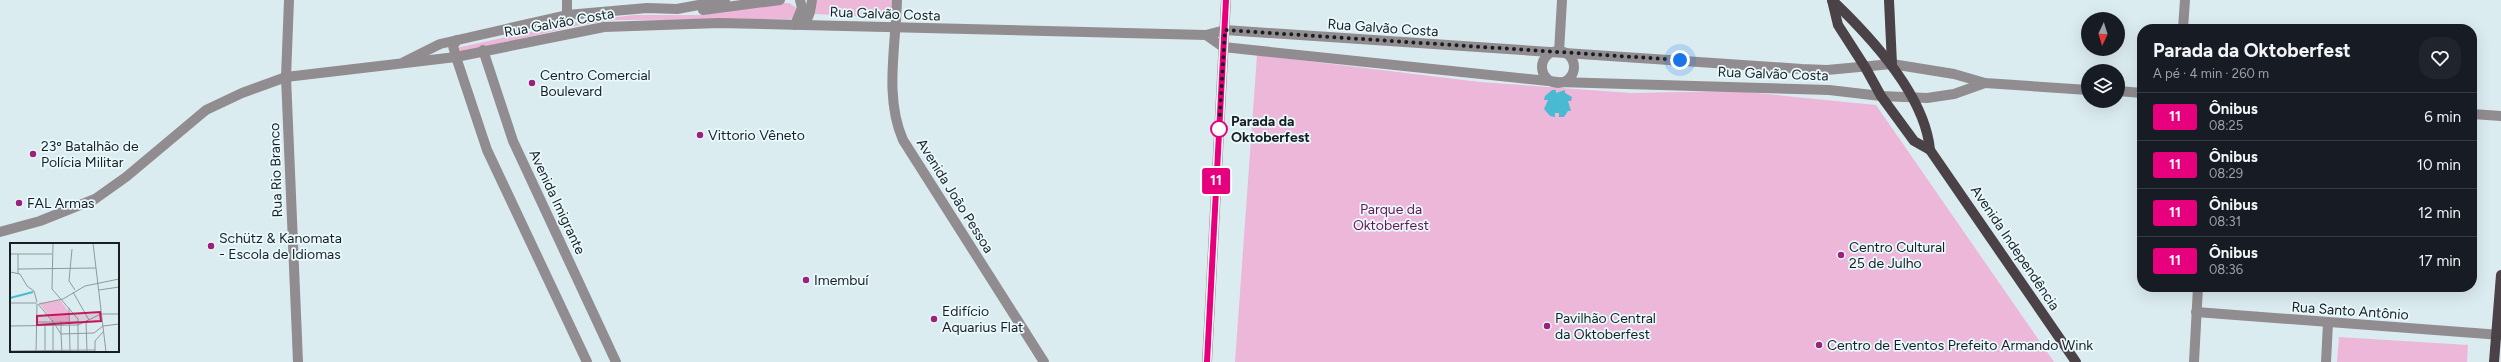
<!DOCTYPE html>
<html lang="pt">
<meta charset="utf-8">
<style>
:root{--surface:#171b24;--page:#20242c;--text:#f1f3f6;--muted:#9ea1a6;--line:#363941}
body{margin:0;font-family:Figtree,sans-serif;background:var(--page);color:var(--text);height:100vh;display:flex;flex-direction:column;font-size:15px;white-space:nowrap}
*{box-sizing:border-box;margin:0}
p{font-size:13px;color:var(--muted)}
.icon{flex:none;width:22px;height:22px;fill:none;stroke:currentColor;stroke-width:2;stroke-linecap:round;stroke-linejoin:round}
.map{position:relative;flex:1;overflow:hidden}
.details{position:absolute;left:2137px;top:24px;width:340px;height:268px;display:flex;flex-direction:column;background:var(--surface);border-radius:16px;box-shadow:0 4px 16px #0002}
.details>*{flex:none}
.badge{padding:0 8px;border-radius:3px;font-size:14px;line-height:26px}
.needle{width:26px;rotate:184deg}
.buttons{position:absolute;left:2081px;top:12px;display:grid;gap:8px}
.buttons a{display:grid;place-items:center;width:44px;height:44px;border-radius:50%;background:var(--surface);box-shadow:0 4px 16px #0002;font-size:20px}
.you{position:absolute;width:20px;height:20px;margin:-10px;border:3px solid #fff;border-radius:50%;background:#1a73e8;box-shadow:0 0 0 6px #1a73e833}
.map>.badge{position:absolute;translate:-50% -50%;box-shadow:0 0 0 2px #fff}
.round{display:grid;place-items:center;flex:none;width:42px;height:42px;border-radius:16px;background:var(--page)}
.overview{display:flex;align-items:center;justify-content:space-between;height:68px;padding:0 16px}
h1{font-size:19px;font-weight:700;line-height:30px}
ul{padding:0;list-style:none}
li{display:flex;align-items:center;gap:12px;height:48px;padding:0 16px;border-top:1px solid var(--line)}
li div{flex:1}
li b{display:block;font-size:15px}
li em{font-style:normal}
li .badge{min-width:44px;font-weight:700;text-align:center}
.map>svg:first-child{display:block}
.green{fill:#ecb7d8}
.water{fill:#4abad2}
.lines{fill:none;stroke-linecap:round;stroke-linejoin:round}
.minor{stroke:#918c8f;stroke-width:10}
.major{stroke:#4b4247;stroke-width:10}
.line-casing{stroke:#fff;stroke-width:9}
.line{stroke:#e6007e;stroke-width:6}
.walk{stroke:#191f21;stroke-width:4;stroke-dasharray:0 7.2}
.poi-dot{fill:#9b217a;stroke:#e9f9fd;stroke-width:1.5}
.stop-dot{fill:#fff;stroke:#e6007e;stroke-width:2}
.labels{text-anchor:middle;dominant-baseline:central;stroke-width:3.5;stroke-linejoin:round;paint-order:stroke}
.street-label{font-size:14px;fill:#191f21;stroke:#e9f9fd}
.poi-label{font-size:14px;fill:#191f21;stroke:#e9f9fd;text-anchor:start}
.stop-label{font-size:14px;font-weight:bold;fill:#191f21;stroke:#e9f9fd;text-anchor:start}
.park-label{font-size:14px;fill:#6a1653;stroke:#e9f9fd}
.inset-river{fill:none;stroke:#4abad2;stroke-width:2}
.inset-road{fill:none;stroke:#8d9a9d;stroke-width:1}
.view{fill:#c2185b;fill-opacity:0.15;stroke:#c2185b;stroke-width:2}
.inset-edge{fill:none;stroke:#191f21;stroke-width:2}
</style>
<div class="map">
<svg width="2501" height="362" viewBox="0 0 2501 362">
<rect width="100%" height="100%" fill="#dbecf0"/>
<!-- green -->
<g class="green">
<polygon points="815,0 893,0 892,18 815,14"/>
<polygon points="781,3 789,3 797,8 796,17 789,19 615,20 576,26 457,53 456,48 575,22 634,15 702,15"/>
<polygon points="1257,55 1480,82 1631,93 1737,91 1876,105 2054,362 1235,362"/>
<polygon points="2339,337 2468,345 2467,362 2337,362"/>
</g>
<!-- water -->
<polygon class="water" points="1552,90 1556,90 1556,93 1565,90 1565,93 1572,97 1571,101 1568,101 1571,111 1568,111 1564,117 1559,117 1559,113 1555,113 1555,117 1550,116 1544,109 1548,100 1544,100 1545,96"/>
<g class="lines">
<!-- minor -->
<g class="minor">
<polyline points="289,0 286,77 298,362"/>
<path d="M 897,0 C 896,46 884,97 903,140 L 1044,362"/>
<polyline points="703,10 780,0"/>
<polyline points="567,15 567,0"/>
<polyline points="795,25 802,8 800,0"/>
<polyline points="805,25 810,12 812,0"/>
<polyline points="2183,29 2185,0"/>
<polyline points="1206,35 1223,47 1558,82 1829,90 1881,96 1927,98 1954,94 1985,83"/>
<polyline points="457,40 453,46 456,57 487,150 587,362"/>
<polyline points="483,50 513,141 616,362"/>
<circle cx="1558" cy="67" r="16"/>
<polyline points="1559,52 1562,0"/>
<polyline points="404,62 440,44 567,15 647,8 677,9 725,0"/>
<polyline points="2118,91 2142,93"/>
<polyline points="2472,114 2501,116"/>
<polyline points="0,232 40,221 95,199 126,177 206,110 242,93 286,77 456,57 604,27 719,23 1206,35 1225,30 1802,69 1827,70 1892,64 1954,74 1985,83 2088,90"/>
<polyline points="2196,312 2501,335"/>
<polyline points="1207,362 1226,0"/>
<polyline points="2194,362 2198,287"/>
<polyline points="2326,362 2328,323"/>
</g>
<!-- major -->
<g class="major">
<polyline points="1832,0 1838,25 1865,67 1881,96 1914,141 1930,150 2076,362"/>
<path d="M 1832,0 C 1871,37 1925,95 1930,150"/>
<polyline points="1889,0 1892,64"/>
<polyline points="2494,362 2501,275"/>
</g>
</g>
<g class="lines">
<!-- line casing -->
<g class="line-casing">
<polyline id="line" points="1207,362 1226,0"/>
</g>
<!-- line -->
<use href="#line" class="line"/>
<!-- walk -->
<polyline class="walk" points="1219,129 1225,30 1680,60"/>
</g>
<!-- markers -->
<g class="poi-dot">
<circle cx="532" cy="83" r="4"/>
<circle cx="700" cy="135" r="4"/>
<circle cx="33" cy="154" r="4"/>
<circle cx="19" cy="203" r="4"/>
<circle cx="211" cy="246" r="4"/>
<circle cx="1841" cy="255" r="4"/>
<circle cx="806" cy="280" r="4"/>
<circle cx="934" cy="319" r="4"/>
<circle cx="1547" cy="326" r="4"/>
<circle cx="1819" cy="345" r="4"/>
</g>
<circle class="stop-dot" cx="1219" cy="129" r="8"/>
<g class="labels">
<!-- street labels -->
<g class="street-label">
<text transform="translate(885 14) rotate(2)">Rua Galvão Costa</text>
<text transform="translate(559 23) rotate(-10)">Rua Galvão Costa</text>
<text transform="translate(1383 28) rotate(4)">Rua Galvão Costa</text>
<text transform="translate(1773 74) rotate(2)">Rua Galvão Costa</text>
<text transform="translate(276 170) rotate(-92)">Rua Rio Branco</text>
<text transform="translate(955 196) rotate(58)">Avenida João Pessoa</text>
<text transform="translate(557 202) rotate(65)">Avenida Imigrante</text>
<text transform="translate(2015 248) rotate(56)">Avenida Independência</text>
<text transform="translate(2350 311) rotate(4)">Rua Santo Antônio</text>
</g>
<!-- poi labels -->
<g class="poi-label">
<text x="540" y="75">Centro Comercial<tspan x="540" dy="16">Boulevard</tspan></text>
<text x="708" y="135">Vittorio Vêneto</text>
<text x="41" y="146">23º Batalhão de<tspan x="41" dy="16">Polícia Militar</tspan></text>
<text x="27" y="203">FAL Armas</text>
<text x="219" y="238">Schütz &amp; Kanomata<tspan x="219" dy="16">- Escola de Idiomas</tspan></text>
<text x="1849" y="247">Centro Cultural<tspan x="1849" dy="16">25 de Julho</tspan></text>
<text x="814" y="280">Imembuí</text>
<text x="942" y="311">Edifício<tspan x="942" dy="16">Aquarius Flat</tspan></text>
<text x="1555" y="318">Pavilhão Central<tspan x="1555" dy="16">da Oktoberfest</tspan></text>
<text x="1827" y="345">Centro de Eventos Prefeito Armando Wink</text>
</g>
<!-- stop labels -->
<g class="stop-label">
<text x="1231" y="121">Parada da<tspan x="1231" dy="16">Oktoberfest</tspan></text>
</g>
<!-- park labels -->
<g class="park-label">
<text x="1391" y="209">Parque da<tspan x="1391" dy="16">Oktoberfest</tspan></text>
</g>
</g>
<!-- overview -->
<g transform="translate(10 243)">
<rect width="109" height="109" fill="#dbecf0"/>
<path d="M 50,57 L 59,69 L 59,79 L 43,78 L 29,60 Z" fill="#ecb7d8"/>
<path class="inset-river" d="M 0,55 L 23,49"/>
<path class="inset-road" d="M 43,0 L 42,46 L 68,76 L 68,109M 83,0 L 96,109M 62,6 L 59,38 L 65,47M 0,11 L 42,11M 8,11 L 8,31M 8,26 L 86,25M 0,29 L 10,31 L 17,43 L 24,48 L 27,59M 89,47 L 109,44M 63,49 L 79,77M 0,60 L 27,60M 28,61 L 43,79M 29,61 L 53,56 L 75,43 L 109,36M 59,65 L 60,108M 42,77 L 51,91 L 52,109M 51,78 L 51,91 L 84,90 L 93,83 L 109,81M 76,78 L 77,108M 27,79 L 68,79M 43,79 L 43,109M 0,83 L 68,82 L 91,71 L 109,71M 0,108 L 85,107M 35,108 L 35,81M 26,109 L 27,61M 85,109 L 85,98 L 93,89"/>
<path class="view" d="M 90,69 L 91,78 L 27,82 L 27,73 Z"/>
<rect width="109" height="109" class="inset-edge"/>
</g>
</svg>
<div class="buttons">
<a><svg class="needle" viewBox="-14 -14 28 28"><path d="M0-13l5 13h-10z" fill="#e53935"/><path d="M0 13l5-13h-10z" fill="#9ea1a6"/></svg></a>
<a><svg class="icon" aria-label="layers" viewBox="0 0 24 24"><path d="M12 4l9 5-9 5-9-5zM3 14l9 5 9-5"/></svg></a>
</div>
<div class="you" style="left:1680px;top:60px"></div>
<b class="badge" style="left:1216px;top:181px;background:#e6007e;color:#fff">11</b>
<section class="details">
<div class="overview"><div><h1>Parada da Oktoberfest</h1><p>A pé · 4 min · 260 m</p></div><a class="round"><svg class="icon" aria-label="heart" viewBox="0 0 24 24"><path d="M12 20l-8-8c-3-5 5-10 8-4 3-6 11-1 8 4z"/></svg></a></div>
<ul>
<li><span class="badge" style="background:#e6007e;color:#fff">11</span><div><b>Ônibus</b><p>08:25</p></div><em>6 min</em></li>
<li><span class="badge" style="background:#e6007e;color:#fff">11</span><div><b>Ônibus</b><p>08:29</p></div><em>10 min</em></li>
<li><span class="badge" style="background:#e6007e;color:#fff">11</span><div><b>Ônibus</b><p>08:31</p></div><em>12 min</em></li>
<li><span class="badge" style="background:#e6007e;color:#fff">11</span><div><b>Ônibus</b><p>08:36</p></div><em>17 min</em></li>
</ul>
</section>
</div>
